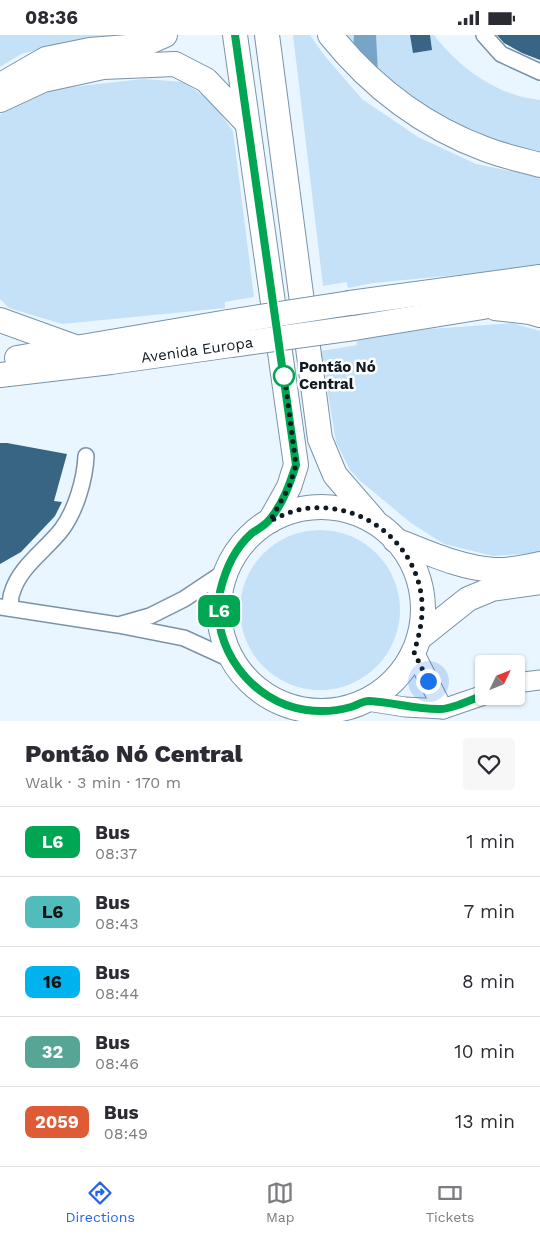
<!DOCTYPE html>
<meta charset="utf-8">
<style>
:root{--surface:#fff;--page:#f7f7f7;--text:#2b2b33;--muted:#7c7c81;--line:#e1e1e2;--accent:#2563eb}
body{margin:0;font-family:"Work Sans",sans-serif;background:var(--page);color:var(--text);height:100vh;display:flex;flex-direction:column;font-size:19px;white-space:nowrap}
*{box-sizing:border-box;margin:0}
p{font-size:16px;color:var(--muted)}
.icon{flex:none;width:28px;height:28px;fill:none;stroke:currentColor;stroke-width:2;stroke-linecap:round;stroke-linejoin:round}
.map{position:relative;height:686px;overflow:hidden}
.sheet{display:flex;flex-direction:column;background:var(--surface);flex:1}
.sheet>*{flex:none}
.badge{padding:0 10px;border-radius:8px;font-size:18px;line-height:32px}
.needle{width:32px;rotate:47deg}
.controls{position:absolute;left:475px;top:620px;display:grid;gap:10px}
.controls a{display:grid;place-items:center;width:50px;height:50px;border-radius:5px;background:var(--surface);box-shadow:0 1px 4px #0004;font-size:25px}
.you{position:absolute;width:25px;height:25px;margin:-12px;border:4px solid #fff;border-radius:50%;background:#1a73e8;box-shadow:0 0 0 8px #1a73e833}
.map>.badge{position:absolute;translate:-50% -50%;box-shadow:0 0 0 2px #fff}
.round{display:grid;place-items:center;flex:none;width:52px;height:52px;border-radius:5px;background:var(--page)}
.overview{display:flex;align-items:center;justify-content:space-between;height:85px;padding:0 25px}
h1{font-size:24px;font-weight:800;line-height:38px}
ul{padding:0;list-style:none}
li{display:flex;align-items:center;gap:15px;height:70px;padding:0 25px;border-top:1px solid var(--line)}
li div{flex:1}
li b{display:block;font-size:19px}
li em{font-style:normal}
li .badge{min-width:55px;font-weight:700;text-align:center}
.status{display:flex;justify-content:space-between;align-items:center;height:35px;padding:0 25px;background:var(--surface);direction:ltr}
.status svg{height:14px;fill:currentColor}
.tab-bar{display:flex;justify-content:space-around;align-items:center;height:70px;border-top:1px solid var(--line);background:var(--surface);font-size:14px;color:var(--muted)}
.tab-bar a{display:grid;justify-items:center;gap:2px}
.tab-bar .on{color:var(--accent)}
.map>svg:first-child{display:block}
.green{fill:#c4e1f8}
.water{fill:#77a5c8}
.building{fill:#386584}
.lines{fill:none;stroke-linecap:round;stroke-linejoin:round}
.minor-casing{stroke:#7893a8;stroke-width:18}
.tertiary-casing{stroke:#7893a8;stroke-width:21}
.primary-casing{stroke:#7893a8;stroke-width:26}
.minor{stroke:#fff;stroke-width:15}
.tertiary{stroke:#fff;stroke-width:19}
.primary{stroke:#fff;stroke-width:24}
.primary-bridge-casing{stroke:#7893a8;stroke-width:26;stroke-linecap:butt}
.primary-bridge{stroke:#fff;stroke-width:24}
.line-casing{stroke:#fff;stroke-width:11}
.line{stroke:#00a651;stroke-width:8}
.walk{stroke:#101a22;stroke-width:5;stroke-dasharray:0 9}
.stop-dot{fill:#fff;stroke:#00a651;stroke-width:2.5}
.labels{text-anchor:middle;dominant-baseline:central;stroke-width:5;stroke-linejoin:round;paint-order:stroke}
.street-label{font-size:15px;fill:#101a22;stroke:#fff}
.stop-label{font-size:15px;font-weight:bold;fill:#101a22;stroke:#fff;text-anchor:start}
</style>
<div class="status"><b>08:36</b><svg viewBox="0 0 49 12"><path d="M0 12V9h3v3zM5 12V6h3v6zM10 12V3h3v9zM15 12V0h3v12zM26 1h20v11H26zM47 4h2v5h-2z"/></svg></div>
<div class="map">
<svg width="540" height="686" viewBox="0 0 540 686">
<rect width="100%" height="100%" fill="#eaf6ff"/>
<!-- green -->
<g class="green">
<polygon points="0,0 116,0 53,11 21,19 0,32"/>
<polygon points="293,0 310,0 324,20 362,64 418,102 476,129 540,142 540,229 478,238 373,248 348,253 347,247 323,251"/>
<path d="M 339,0 L 434,0 C 459,33 498,61 540,65 L 540,116 L 504,110 L 477,100 L 401,60 Z"/>
<polygon points="143,44 184,47 213,68 233,96 254,262 225,267 225,273 62,289 9,273 0,264 0,80 16,68 53,54"/>
<polygon points="512,288 540,296 540,516 535,518 493,521 444,509 411,488 359,445 350,435 336,407 321,316 357,310 356,304 430,294"/>
<circle cx="320" cy="575" r="80"/>
</g>
<!-- water -->
<polygon class="water" points="354,0 376,0 378,38 353,15"/>
<!-- building -->
<g class="building">
<polygon points="410,0 430,0 432,15 413,18"/>
<polygon points="497,0 540,0 540,25 522,18 504,8"/>
<polygon points="0,408 7,408 67,419 54,466 62,467 55,481 21,517 0,529"/>
</g>
<g class="lines">
<!-- minor casing -->
<g class="minor-casing">
<g id="minor">
<polyline points="484,0 501,19 540,37"/>
<polyline points="0,572 118,590 184,603 232,625"/>
<path d="M 10,573 C 11,568 10,562 12,558 C 19,532 46,515 62,494 C 76,475 85,444 86,421"/>
<polyline points="122,589 150,581 184,564 226,536"/>
</g>
</g>
<!-- tertiary casing -->
<g class="tertiary-casing">
<g id="tertiary">
<polyline points="414,617 443,674"/>
<polyline points="516,648 540,645"/>
<polyline points="367,666 405,672 443,674 484,660"/>
</g>
</g>
<!-- primary casing -->
<g class="primary-casing">
<g id="primary">
<polyline points="235,0 296,430 289,452 270,486"/>
<polyline points="267,0 320,404 335,440 374,485"/>
<path d="M 330,0 C 371,51 423,91 485,114 C 503,121 522,125 540,130"/>
<polyline points="6,47 46,24 90,15 140,11 165,0"/>
<polyline points="0,65 43,45 103,32 175,29 206,45 247,88"/>
<polyline points="350,268 540,242"/>
<polyline points="495,273 530,277 540,280"/>
<polyline points="0,285 75,312"/>
<polyline points="354,293 483,272 540,256"/>
<polyline points="17,323 228,287"/>
<polyline points="0,340 111,327 231,310"/>
<circle cx="321" cy="574" r="102"/>
<path d="M 395,505 C 427,517 460,533 494,535 C 509,536 526,532 540,529"/>
<polyline points="419,603 468,564 492,554 540,547"/>
</g>
</g>
<!-- minor -->
<use href="#minor" class="minor"/>
<!-- tertiary -->
<use href="#tertiary" class="tertiary"/>
<!-- primary -->
<use href="#primary" class="primary"/>
<!-- primary-bridge casing -->
<g class="primary-bridge-casing">
<g id="primary-bridge">
<polyline points="228,287 350,268"/>
<polyline points="231,310 354,293"/>
</g>
</g>
<!-- primary-bridge -->
<use href="#primary-bridge" class="primary-bridge"/>
</g>
<g class="lines">
<!-- line casing -->
<g class="line-casing">
<path id="line" d="M 235,0 L 296,430 C 290,448 283,469 270,484 C 266,490 258,494 252,498 C 235,513 225,535 220,557 C 209,611 252,668 306,675 C 321,677 337,676 351,672 C 357,670 363,666 369,666 C 393,667 417,675 441,674 C 453,674 472,664 484,660"/>
</g>
<!-- line -->
<use href="#line" class="line"/>
<!-- walk -->
<path class="walk" d="M 284,341 L 284,338 L 296,430 L 289,452 L 270,486 C 284,479 298,473 313,473 C 368,469 419,513 422,568 C 423,585 419,601 414,617 L 428,646"/>
</g>
<!-- markers -->
<circle class="stop-dot" cx="284" cy="341" r="10"/>
<g class="labels">
<!-- street labels -->
<g class="street-label">
<text transform="translate(197 315) rotate(-8)">Avenida Europa</text>
</g>
<!-- stop labels -->
<g class="stop-label">
<text x="299" y="332">Pontão Nó<tspan x="299" dy="17">Central</tspan></text>
</g>
</g>
</svg>
<div class="controls">
<a><svg class="needle" viewBox="-14 -14 28 28"><path d="M0-13l5 13h-10z" fill="#e53935"/><path d="M0 13l5-13h-10z" fill="#7c7c81"/></svg></a>
</div>
<div class="you" style="left:428px;top:646px"></div>
<b class="badge" style="left:219px;top:576px;background:#00a651;color:#fff">L6</b>
</div>
<section class="sheet">
<div class="overview"><div><h1>Pontão Nó Central</h1><p>Walk · 3 min · 170 m</p></div><a class="round"><svg class="icon" aria-label="heart" viewBox="0 0 24 24"><path d="M12 20l-8-8c-3-5 5-10 8-4 3-6 11-1 8 4z"/></svg></a></div>
<ul>
<li><span class="badge" style="background:#00a651;color:#fff">L6</span><div><b>Bus</b><p>08:37</p></div><em>1 min</em></li>
<li><span class="badge" style="background:#52bcbc;color:#111">L6</span><div><b>Bus</b><p>08:43</p></div><em>7 min</em></li>
<li><span class="badge" style="background:#00b3ef;color:#111">16</span><div><b>Bus</b><p>08:44</p></div><em>8 min</em></li>
<li><span class="badge" style="background:#57a595;color:#fff">32</span><div><b>Bus</b><p>08:46</p></div><em>10 min</em></li>
<li><span class="badge" style="background:#df5b35;color:#fff">2059</span><div><b>Bus</b><p>08:49</p></div><em>13 min</em></li>
</ul>
</section>
<nav class="tab-bar">
<a class="on"><svg class="icon" aria-label="directions" viewBox="0 0 24 24"><path d="M12 3l9 9-9 9-9-9zM9 14v-3h6M13 9l2 2-2 2"/></svg>Directions</a>
<a><svg class="icon" aria-label="map" viewBox="0 0 24 24"><path d="M3 6l6-2 6 2 6-2v14l-6 2-6-2-6 2zM9 4v14M15 6v14"/></svg>Map</a>
<a><svg class="icon" aria-label="tickets" viewBox="0 0 24 24"><path d="M3 7h18v10H3zM15 7v10"/></svg>Tickets</a>
</nav>
